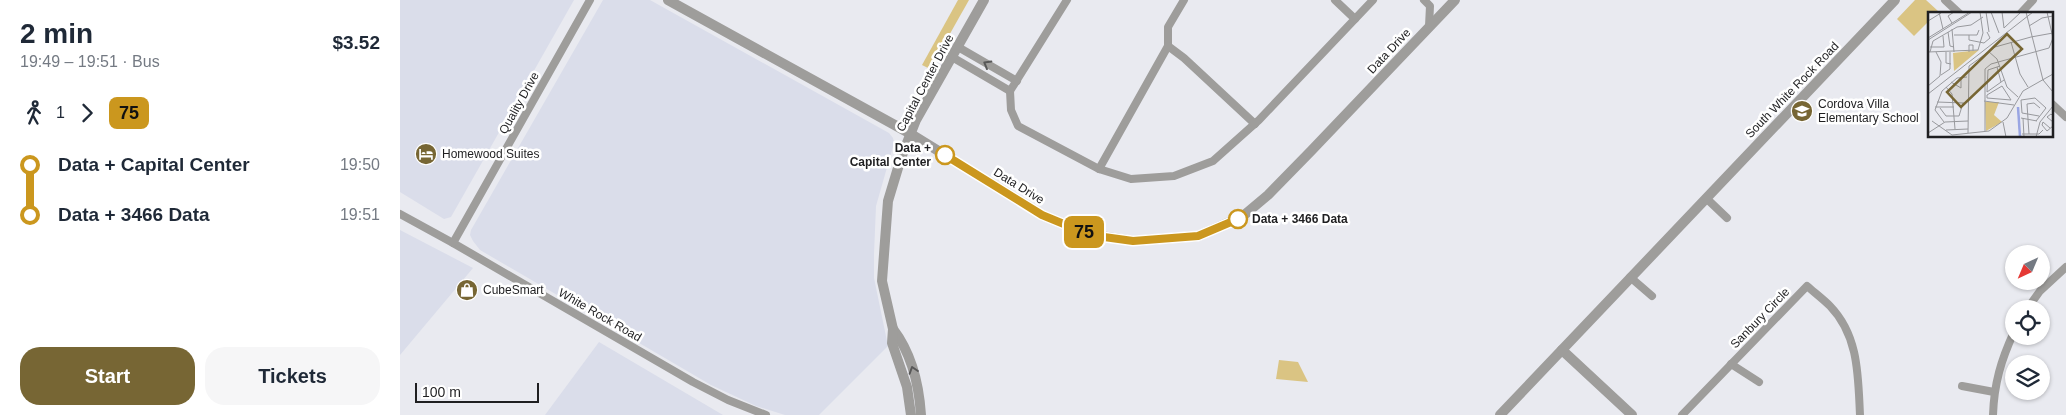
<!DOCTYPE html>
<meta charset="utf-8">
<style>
:root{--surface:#fff;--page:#f6f6f7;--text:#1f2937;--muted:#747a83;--accent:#776634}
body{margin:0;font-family:Helvetica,sans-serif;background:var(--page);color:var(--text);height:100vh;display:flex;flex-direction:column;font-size:19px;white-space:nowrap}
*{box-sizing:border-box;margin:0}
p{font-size:16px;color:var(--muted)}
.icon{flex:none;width:28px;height:28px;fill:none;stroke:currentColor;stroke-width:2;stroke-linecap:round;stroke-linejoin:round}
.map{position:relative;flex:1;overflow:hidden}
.sheet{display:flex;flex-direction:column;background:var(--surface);width:400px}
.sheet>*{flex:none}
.badge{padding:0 10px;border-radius:8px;font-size:18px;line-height:32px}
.needle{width:32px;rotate:224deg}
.tools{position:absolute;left:1605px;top:245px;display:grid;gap:10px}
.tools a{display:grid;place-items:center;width:45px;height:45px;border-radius:50%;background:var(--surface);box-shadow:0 1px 4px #0004;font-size:25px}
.scale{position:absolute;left:15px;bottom:12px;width:124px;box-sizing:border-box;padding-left:5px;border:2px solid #1f1f21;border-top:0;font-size:14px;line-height:18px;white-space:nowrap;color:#1f1f21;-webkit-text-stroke:4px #fff;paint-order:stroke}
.map>.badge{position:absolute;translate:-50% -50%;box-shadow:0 0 0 2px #fff}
.legs{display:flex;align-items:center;gap:8px;height:55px;padding:0 20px;font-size:16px}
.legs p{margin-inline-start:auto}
.headline{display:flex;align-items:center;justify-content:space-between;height:85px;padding:0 20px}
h1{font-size:28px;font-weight:700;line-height:38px}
.primary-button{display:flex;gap:10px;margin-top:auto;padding:10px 20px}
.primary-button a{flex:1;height:58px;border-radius:20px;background:var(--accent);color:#fff;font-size:20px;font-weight:700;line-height:58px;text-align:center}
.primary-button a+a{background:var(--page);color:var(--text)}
ul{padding:0 20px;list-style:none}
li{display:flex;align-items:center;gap:18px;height:50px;font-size:19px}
li i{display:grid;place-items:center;width:8px;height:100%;margin:0 6px;background:currentColor}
li i::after{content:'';width:12px;height:12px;margin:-6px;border:4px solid;border-radius:50%;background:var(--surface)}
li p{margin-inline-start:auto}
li:first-child i{background:linear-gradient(#0000 50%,currentColor 0)}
li:last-child i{background:linear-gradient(currentColor 50%,#0000 0)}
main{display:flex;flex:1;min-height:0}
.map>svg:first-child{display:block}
.built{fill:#daddea}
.green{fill:#dac483}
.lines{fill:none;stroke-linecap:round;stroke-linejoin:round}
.minor{stroke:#9e9d9b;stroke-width:8}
.tertiary{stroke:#9e9d9b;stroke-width:10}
.oneway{stroke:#585858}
.line-1-casing{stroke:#fff;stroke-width:11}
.line-1{stroke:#cb971e;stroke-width:8}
.stop-1-dot{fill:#fff;stroke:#cb971e;stroke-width:2.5}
.labels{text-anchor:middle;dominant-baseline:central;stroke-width:5;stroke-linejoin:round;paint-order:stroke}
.street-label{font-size:12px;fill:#1f1f21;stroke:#fff}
.poi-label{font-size:12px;fill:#1f1f21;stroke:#fff;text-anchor:start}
.stop-label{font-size:12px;font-weight:bold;fill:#1f1f21;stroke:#fff;text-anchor:end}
.inset-river{fill:none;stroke:#99a5e3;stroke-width:2.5}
.inset-road{fill:none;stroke:#98999d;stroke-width:1}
.view{fill:#776634;fill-opacity:0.15;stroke:#776634;stroke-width:2.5}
.inset-edge{fill:none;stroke:#1f1f21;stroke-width:2.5}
</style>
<main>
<section class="sheet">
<div class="headline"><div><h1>2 min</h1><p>19:49 – 19:51 · Bus</p></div><b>$3.52</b></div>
<div class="legs"><svg class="icon" aria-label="walk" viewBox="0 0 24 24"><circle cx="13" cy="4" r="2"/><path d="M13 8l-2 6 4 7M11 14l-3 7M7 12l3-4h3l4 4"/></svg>1<svg class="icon" aria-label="forward" viewBox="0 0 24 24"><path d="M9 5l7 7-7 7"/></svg><b class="badge" style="background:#cb971e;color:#111">75</b></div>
<ul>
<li><i style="color:#cb971e"></i><b>Data + Capital Center</b><p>19:50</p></li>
<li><i style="color:#cb971e"></i><b>Data + 3466 Data</b><p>19:51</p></li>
</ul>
<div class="primary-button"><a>Start</a><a>Tickets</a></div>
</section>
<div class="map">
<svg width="1666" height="415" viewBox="0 0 1666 415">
<rect width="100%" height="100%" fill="#e9eaf0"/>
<!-- built -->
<g class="built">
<polygon points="0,0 174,0 51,217 44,219 0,192"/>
<polygon points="203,0 250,0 489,133 493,138 494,143 476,206 474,254 474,278 488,346 419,415 385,415 356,406 311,385 80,250 73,241 70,235 71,230"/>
<polygon points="0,230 73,268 0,355"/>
<polygon points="199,342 323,415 145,415"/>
</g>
<!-- green -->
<g class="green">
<polygon points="558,0 569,0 530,69 522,65"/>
<polygon points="1515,0 1526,0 1538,11 1536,14 1530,14 1530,20 1514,36 1497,19"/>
<polygon points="879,360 898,362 908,382 876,379"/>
</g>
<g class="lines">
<!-- minor -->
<g class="minor">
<polyline points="667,0 610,91 611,110 618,126 699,169 731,179 774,176 813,161 859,120 973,0"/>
<polyline points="935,0 955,19"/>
<polyline points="1024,0 1030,6 1029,26"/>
<polyline points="1545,0 1560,14"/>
<polyline points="1620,14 1633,0"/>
<polyline points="768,46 768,27 784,0"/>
<polyline points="558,47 617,81"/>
<polyline points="552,57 610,91"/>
<polyline points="1652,104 1666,117"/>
<polyline points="699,169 768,46 784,58 855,124"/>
<polyline points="1306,198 1327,218"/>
<polyline points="0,214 53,243 293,382 328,400 366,415"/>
<polyline points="53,243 190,0"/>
<polyline points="1230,277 1252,296"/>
<polyline points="1627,309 1640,291 1666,267"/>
<polyline points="1331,364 1359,382"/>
<polyline points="1562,386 1594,392"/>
<path d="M 1282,415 L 1407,286 C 1415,293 1423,299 1430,306 C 1459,336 1458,376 1460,415"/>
<path d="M 1593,415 C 1594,384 1601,360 1614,332"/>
</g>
<!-- tertiary -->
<g class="tertiary">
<polyline points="268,0 511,134 642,215 688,234 733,241 798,236 843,216 868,195 911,151 1055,0"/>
<path d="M 493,329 C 512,354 519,384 521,415"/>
<polyline points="1162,350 1232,415"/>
<polyline points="511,415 507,387 492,343 493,329 482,281 488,201 501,158 516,120 584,0"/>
<polyline points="1100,415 1495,0"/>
</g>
</g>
<!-- one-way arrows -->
<defs><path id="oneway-chevron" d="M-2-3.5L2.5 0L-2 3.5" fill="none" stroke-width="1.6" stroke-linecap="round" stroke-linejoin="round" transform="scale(1.25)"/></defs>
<g class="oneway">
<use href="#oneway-chevron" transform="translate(587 64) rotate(-150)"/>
<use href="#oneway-chevron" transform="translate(513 370) rotate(-108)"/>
</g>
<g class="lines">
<!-- line-1 casing -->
<g class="line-1-casing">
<polyline id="line-1" points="545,155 642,215 688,234 704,237 733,241 798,236 838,219"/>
</g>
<!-- line-1 -->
<use href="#line-1" class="line-1"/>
</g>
<!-- icons -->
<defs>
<g id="school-disc" transform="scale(1.125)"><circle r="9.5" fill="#776634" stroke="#fff"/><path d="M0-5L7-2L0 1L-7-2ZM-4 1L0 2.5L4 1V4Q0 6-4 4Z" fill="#fff"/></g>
<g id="hotel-disc" transform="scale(1.125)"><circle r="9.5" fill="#776634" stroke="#fff"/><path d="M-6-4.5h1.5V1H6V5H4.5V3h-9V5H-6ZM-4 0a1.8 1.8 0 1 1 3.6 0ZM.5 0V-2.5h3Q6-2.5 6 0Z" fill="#fff"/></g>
<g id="shop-disc" transform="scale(1.125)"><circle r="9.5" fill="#776634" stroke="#fff"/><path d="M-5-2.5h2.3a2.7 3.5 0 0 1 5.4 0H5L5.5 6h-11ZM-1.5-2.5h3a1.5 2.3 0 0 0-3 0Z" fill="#fff"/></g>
</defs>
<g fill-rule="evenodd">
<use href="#school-disc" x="1402" y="111"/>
<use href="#hotel-disc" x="26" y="154"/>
<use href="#shop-disc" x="67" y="290"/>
</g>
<!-- markers -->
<g class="stop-1-dot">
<circle cx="545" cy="155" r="9"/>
<circle cx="838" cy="219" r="9"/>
</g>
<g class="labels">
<!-- street labels -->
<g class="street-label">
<text transform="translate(989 51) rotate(-47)">Data Drive</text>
<text transform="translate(525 83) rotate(-62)">Capital Center Drive</text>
<text transform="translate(1392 90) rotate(-46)">South White Rock Road</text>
<text transform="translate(119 103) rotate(-61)">Quality Drive</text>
<text transform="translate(619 186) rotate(32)">Data Drive</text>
<text transform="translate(200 315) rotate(30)">White Rock Road</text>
<text transform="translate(1360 318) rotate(-46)">Sanbury Circle</text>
</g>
<!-- poi labels -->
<g class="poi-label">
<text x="1418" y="104">Cordova Villa<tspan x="1418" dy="14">Elementary School</tspan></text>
<text x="42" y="154">Homewood Suites</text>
<text x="83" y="290">CubeSmart</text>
</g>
<!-- stop labels -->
<g class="stop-label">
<text x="531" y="148">Data +<tspan x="531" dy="14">Capital Center</tspan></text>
<text x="852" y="219" text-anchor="start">Data + 3466 Data</text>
</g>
</g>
<!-- overview -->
<g transform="translate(1528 12)">
<rect width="125" height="125" fill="#e9eaf0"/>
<path d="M 51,38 L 26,59 L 25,41 ZM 57,90 L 71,90 L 66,103 L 74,110 L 58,119 Z" fill="#dac483"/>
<path class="inset-river" d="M 90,95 L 92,125"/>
<path class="inset-road" d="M 11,0 L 15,17M 58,0 L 61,20M 63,0 L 71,21M 74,0 L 76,16M 98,0 L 115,68M 0,9 L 13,1M 24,11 L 20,4 L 26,0M 101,14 L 114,6 L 125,4M 76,16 L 93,0M 24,17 L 26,40M 20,20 L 22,34 L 26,35M 26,23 L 49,23 L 51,18M 41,23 L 41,28 L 56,31 L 62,26 L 59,20M 103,25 L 125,21M 0,26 L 42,0M 0,28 L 44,0M 83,30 L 92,62 L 100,75M 2,35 L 16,35 L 15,24M 60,39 L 69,47 L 79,75 L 90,85M 0,40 L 50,38 L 55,21 L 52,0M 2,40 L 5,29 L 29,15 L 43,13 L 55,5M 18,40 L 18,51 L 23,52M 41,40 L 41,33 L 45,33 L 45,39M 72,54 L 60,58 L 59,80 L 76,68M 69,55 L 73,70M 13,63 L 22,57 L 22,40M 115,68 L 125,80M 23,70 L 33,76 L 33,65M 0,74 L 12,64 L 13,50 L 8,40M 74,74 L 83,88 L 59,86 L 59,83 ZM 18,75 L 24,82 L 27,117M 0,82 L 105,0M 56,89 L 86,93M 9,90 L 36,91M 7,95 L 26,95M 12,96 L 18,104 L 31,104 L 35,91M 125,104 L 123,102 L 119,105 L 125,110M 93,106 L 109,109M 95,106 L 96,125M 4,109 L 24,123 L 61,119 L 79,106 L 95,79 L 125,62M 108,109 L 118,96 L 107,86 L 93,88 L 94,101 L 111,104M 16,110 L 7,98 L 14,79 L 29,66 L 39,65M 75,110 L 78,125M 122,116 L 115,110 L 114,113 L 119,119 L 125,114 L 125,113M 18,118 L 40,117M 57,119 L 57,57 L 63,52 L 121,36 L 125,26 L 119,0M 0,121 L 17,110 L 40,109M 40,121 L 41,54 L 67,35 L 103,25M 94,122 L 111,122 L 115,118M 101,122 L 99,92 L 106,91 L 112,96M 108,125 L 112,110 L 125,94"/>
<path class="view" d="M 79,22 L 94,37 L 33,95 L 19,80 Z"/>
<rect width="125" height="125" class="inset-edge"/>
</g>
</svg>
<div class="tools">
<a><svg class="needle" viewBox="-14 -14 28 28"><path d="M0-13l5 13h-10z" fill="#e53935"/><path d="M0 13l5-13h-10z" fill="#747a83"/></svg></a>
<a><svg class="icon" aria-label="locate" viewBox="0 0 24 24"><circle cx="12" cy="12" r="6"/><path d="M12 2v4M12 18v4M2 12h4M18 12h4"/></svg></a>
<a><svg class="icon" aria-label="layers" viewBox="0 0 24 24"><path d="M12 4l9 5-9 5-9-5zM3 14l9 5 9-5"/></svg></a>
</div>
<div class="scale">100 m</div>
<b class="badge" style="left:684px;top:232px;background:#cb971e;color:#111">75</b>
</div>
</main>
